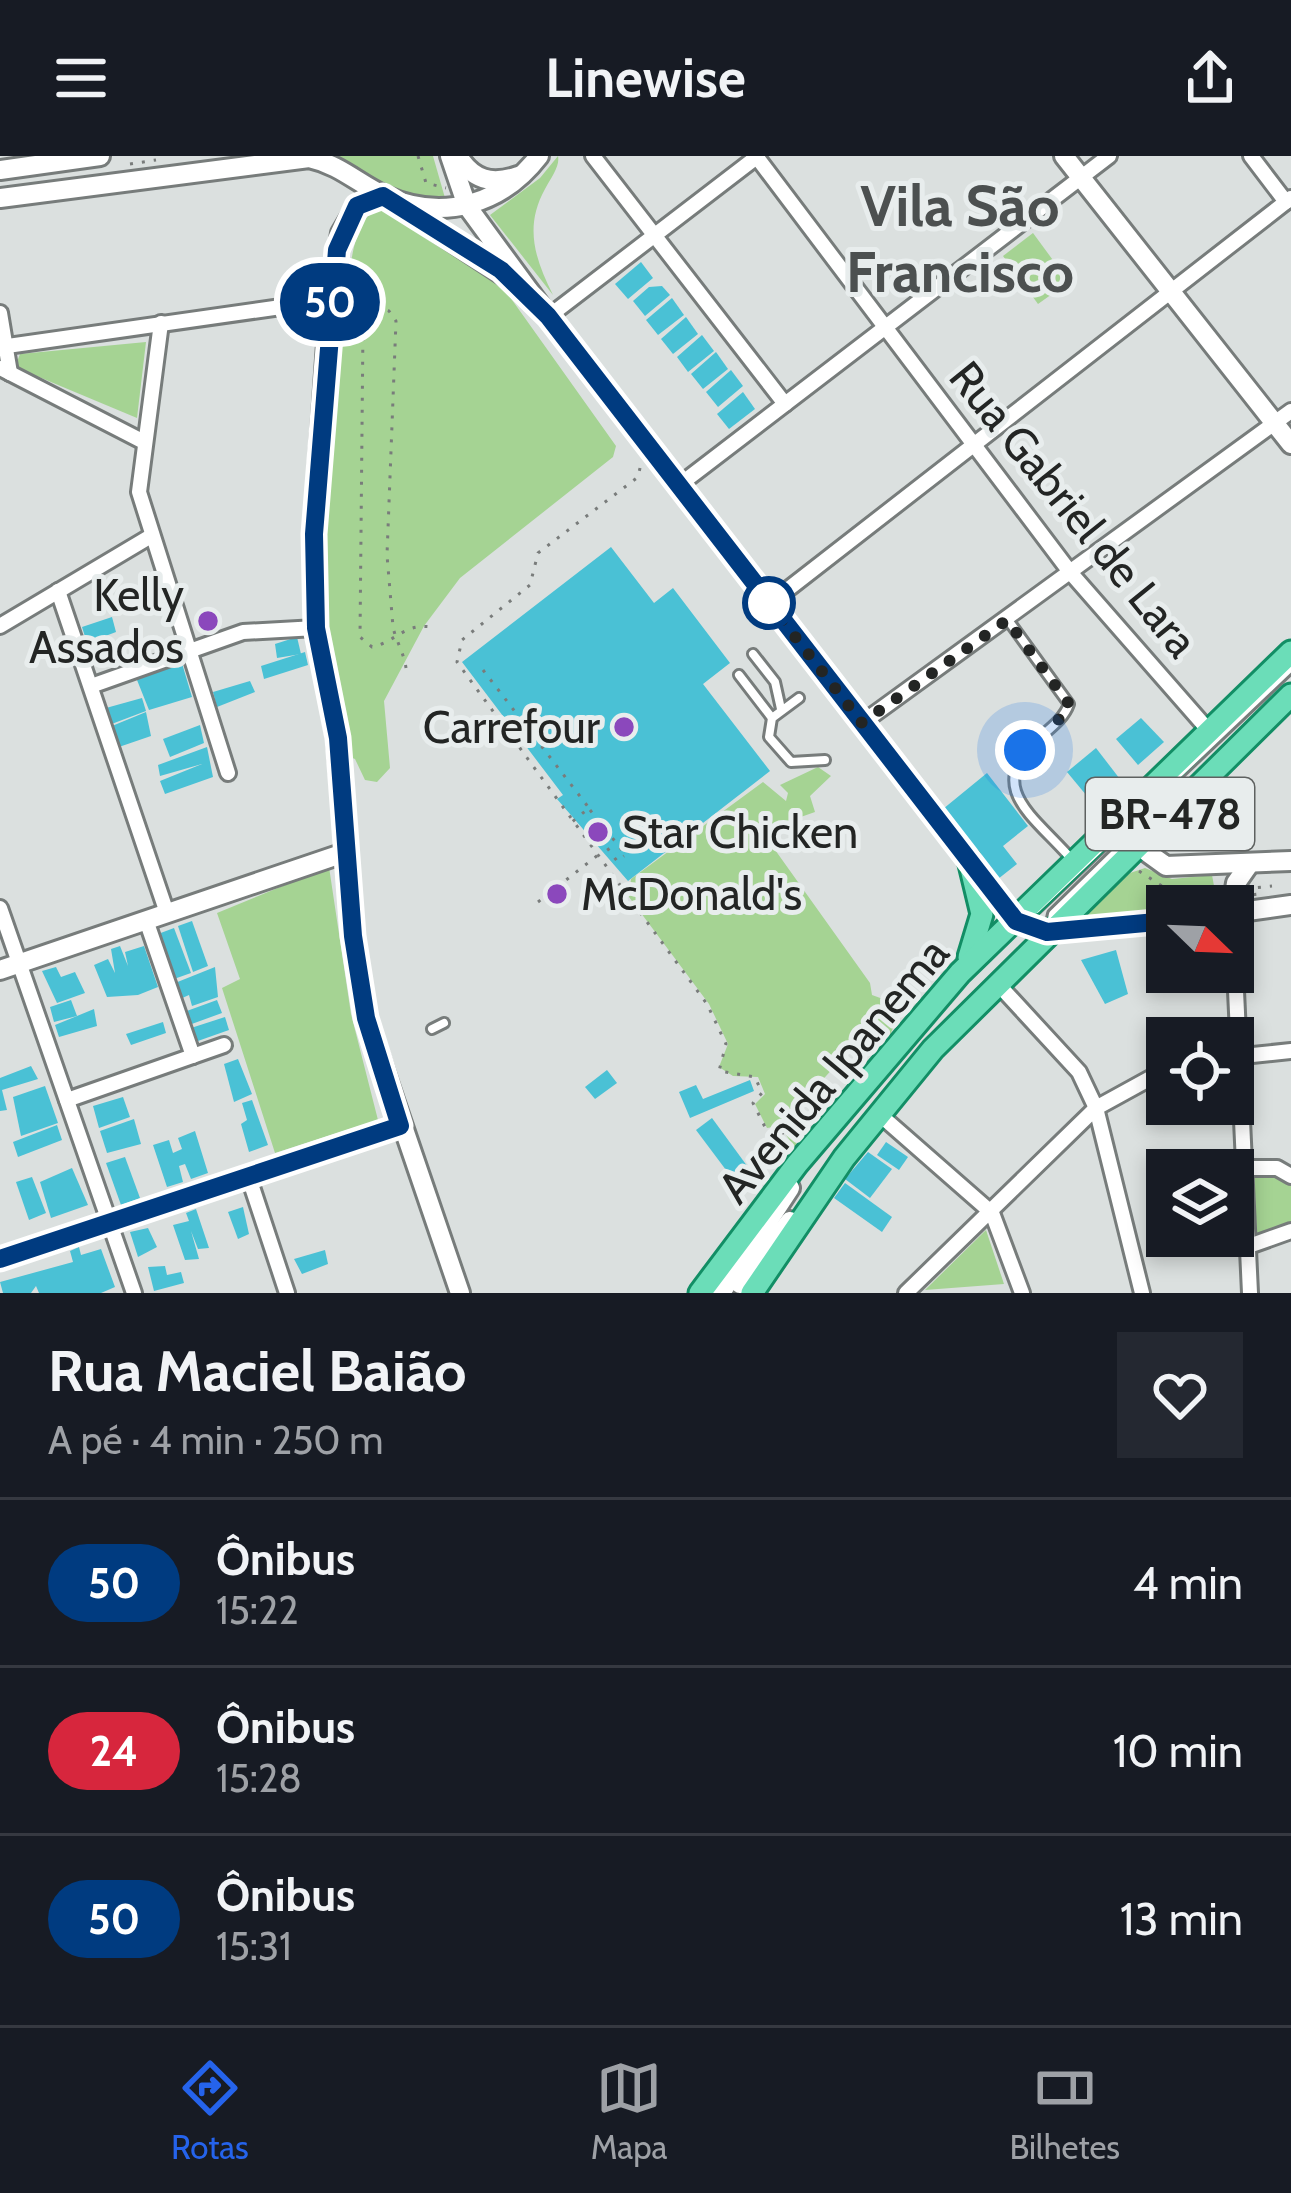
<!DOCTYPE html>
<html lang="pt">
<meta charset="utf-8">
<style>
:root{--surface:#171b24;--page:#242831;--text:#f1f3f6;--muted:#9ea1a6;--line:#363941;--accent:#2563eb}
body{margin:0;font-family:Cabin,sans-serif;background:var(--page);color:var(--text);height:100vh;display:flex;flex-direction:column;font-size:45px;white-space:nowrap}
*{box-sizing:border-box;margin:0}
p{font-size:39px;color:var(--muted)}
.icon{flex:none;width:66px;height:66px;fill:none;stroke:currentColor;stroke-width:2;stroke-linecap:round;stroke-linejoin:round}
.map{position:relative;height:1137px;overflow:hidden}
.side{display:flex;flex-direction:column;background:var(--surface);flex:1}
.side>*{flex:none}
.badge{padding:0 24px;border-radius:39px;font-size:42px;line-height:78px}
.needle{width:78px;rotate:113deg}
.buttons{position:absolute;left:1146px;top:729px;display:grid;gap:24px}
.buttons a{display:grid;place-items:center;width:108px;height:108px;border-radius:0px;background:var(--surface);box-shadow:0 6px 18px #0003;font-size:60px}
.you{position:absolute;width:60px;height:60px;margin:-30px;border:9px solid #fff;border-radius:50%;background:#1a73e8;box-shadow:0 0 0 18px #1a73e833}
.map>.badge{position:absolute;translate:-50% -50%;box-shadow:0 0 0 6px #fff}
.round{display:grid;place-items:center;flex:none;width:126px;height:126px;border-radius:0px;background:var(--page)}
.head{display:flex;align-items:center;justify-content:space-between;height:204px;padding:0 48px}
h1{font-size:57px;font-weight:700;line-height:90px}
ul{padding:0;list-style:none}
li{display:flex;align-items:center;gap:36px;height:168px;padding:0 48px;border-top:3px solid var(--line)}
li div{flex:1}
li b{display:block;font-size:45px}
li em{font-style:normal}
li .badge{min-width:132px;font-weight:700;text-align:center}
header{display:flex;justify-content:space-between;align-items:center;height:156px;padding:0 48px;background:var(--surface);font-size:54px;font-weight:700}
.dock{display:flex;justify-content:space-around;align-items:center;height:168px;border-top:3px solid var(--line);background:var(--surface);font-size:33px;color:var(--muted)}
.dock a{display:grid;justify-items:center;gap:6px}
.dock .selected{color:var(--accent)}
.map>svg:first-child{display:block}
.green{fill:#a5d393}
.building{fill:#4ac1d5}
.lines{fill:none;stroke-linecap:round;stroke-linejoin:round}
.lane-casing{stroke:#777c7b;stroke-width:14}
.street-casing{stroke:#777c7b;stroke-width:20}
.secondary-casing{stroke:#777c7b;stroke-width:24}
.primary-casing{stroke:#128e65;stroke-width:27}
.path{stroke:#797c7b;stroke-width:3;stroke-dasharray:3 9;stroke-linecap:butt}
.lane{stroke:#fff;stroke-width:8}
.street{stroke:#fff;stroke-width:14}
.secondary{stroke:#fff;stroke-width:18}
.primary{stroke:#6bddb8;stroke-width:21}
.line-casing{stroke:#fff;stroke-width:27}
.line{stroke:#003b80;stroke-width:18}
.walk{stroke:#232524;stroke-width:12;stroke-dasharray:0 21.6}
.stop-dot{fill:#fff;stroke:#003b80;stroke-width:6}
.poi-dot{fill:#8b48bc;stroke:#e8eded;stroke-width:4.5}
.labels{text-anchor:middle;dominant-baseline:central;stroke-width:10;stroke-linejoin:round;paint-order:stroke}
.shield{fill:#e8eded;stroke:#5e6160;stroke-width:3}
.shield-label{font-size:42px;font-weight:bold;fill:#232524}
.street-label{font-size:45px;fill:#232524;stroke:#e8eded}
.poi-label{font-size:45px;fill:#232524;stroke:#e8eded;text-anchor:end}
.district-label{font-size:57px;font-weight:bold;fill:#4c5050;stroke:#e8eded}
</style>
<header><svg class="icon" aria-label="menu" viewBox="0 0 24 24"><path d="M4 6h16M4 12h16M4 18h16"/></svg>Linewise<svg class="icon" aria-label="share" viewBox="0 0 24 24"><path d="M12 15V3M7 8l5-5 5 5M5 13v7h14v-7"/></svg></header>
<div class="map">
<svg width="1291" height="1137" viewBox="0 0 1291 1137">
<rect width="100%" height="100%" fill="#dbe0df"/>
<!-- green -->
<g class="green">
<polygon points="327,0 433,0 445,42 405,37"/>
<path d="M 558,0 C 560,10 552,20 545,33 C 524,71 535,103 553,139 L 490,59 L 540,22 Z"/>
<path d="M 385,52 L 495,120 L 616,290 L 613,301 L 460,422 L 424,470 L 384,545 L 390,612 L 377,626 L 365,624 L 355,603 L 347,600 L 326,475 L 323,371 L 350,109 C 356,86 357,57 385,52 Z"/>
<polygon points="1033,77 1069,126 1038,148 1003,100"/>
<polygon points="146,186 137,262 15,211 20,198"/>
<polygon points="818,611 831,620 810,640 815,656 795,663 768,684 870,827 872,839 883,843 893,872 890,879 854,889 799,950 796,994 780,970 767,972 755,948 765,938 758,921 733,920 719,911 728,888 709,848 629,741 631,723 763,626 786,645 788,637 780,629"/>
<polygon points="329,711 351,858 378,964 275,997 222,832 240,823 217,757"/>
<polygon points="1145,712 1172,723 1212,719 1217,746 1167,750 1167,757 1081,764 1130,717"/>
<polygon points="1254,1014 1276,1016 1291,1024 1291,1070 1257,1084"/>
<polygon points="986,1074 1004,1128 925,1134"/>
</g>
<!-- building -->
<g class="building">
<polygon points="641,106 653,122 628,143 615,128"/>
<polygon points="662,130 670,139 645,160 633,145 649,131"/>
<polygon points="672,142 684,159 658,179 646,164"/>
<polygon points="686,161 698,178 673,198 661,183"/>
<polygon points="702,179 714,195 688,216 677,201"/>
<polygon points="716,196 728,213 703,233 691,218"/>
<polygon points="731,214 743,230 718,251 706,236"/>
<polygon points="743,236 755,253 729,273 717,258"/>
<polygon points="611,391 654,447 673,432 730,507 703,528 770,615 628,725 557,643 563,639 462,506"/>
<polygon points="112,461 116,476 87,487 82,471"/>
<polygon points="297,481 301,498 277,502 275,488"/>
<polygon points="305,496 308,509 264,523 261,510"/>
<polygon points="181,504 192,541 149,554 135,519"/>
<polygon points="250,525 255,536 217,551 213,536"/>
<polygon points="142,542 146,555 109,569 106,552"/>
<polygon points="146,556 151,580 116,592 112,570"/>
<polygon points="1141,562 1164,586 1138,609 1116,583"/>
<polygon points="200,569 204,587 170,601 163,583"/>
<polygon points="207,591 213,621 165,638 160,625 202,608 160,620 158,609"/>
<polygon points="1096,592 1133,640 1106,663 1067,616"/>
<polygon points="987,617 1028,670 1003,690 1017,708 998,723 943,653"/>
<polygon points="1179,621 1184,626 1136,672 1131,666"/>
<polygon points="192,765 208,810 193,816 178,770"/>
<polygon points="174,772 191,817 174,823 158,778"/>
<polygon points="120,790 128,810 125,796 144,790 158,831 138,839 107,841 94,809 108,803 115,817 111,793"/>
<polygon points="1116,794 1128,838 1105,848 1081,804"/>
<polygon points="56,811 61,821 75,816 85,837 57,847 42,815"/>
<polygon points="215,811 218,841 192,850 189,839 180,843 175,827"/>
<polygon points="71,844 77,860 94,853 97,870 59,881 55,869 77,860 54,866 50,851"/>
<polygon points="217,844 222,857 189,869 184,856"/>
<polygon points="225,861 229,874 195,886 191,872"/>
<polygon points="163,866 166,877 131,889 126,878"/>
<polygon points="238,903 252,938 234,946 224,908"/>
<polygon points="31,910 38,923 2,934 7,954 0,955 0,922"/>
<polygon points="607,914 617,927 595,943 585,931"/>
<polygon points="750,924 754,935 690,962 679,936 696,929 703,943"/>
<polygon points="45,930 58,967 21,980 13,941"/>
<polygon points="123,941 130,961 99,972 93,950"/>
<polygon points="252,944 268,989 249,996 241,968 247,964 242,947"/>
<polygon points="712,962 753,1018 738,1030 696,974"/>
<polygon points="134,963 141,988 107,997 100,975"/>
<polygon points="57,969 62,984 18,1001 13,986"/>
<polygon points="195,975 208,1017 191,1023 185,1008 179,1010 183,1026 167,1031 153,989 169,984 173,997 182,993 178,982"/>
<polygon points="886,986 908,1001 899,1014 877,999"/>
<polygon points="868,996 892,1013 870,1042 845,1023"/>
<polygon points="125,1001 140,1042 121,1049 106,1007"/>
<polygon points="72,1012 88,1049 51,1062 40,1026"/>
<polygon points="32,1021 46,1057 29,1064 16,1026"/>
<polygon points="845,1027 892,1061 882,1076 834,1042"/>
<polygon points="243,1051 249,1078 238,1083 228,1056"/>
<polygon points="196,1053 209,1092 198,1093 191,1075 199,1103 185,1104 173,1069 189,1065 186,1057"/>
<polygon points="148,1072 157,1091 138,1101 130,1076"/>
<polygon points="79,1091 81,1099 101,1093 115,1131 101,1137 39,1137 36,1130 31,1137 3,1137 0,1126 73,1106 70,1095"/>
<polygon points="325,1094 328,1108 302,1118 294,1103"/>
<polygon points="165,1110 167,1119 181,1116 184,1127 154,1135 148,1111"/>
</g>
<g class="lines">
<!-- lane casing -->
<g class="lane-casing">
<g id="lane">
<path d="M 1008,464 L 1069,548 C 1064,563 1049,573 1037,584 C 983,633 1037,662 1074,706"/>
<polyline points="753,498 775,526 781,553"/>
<polyline points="739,519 772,562"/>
<polyline points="799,542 772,562 769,581 791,606 825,604"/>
<polyline points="1036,753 1291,511"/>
<polyline points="1051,767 1053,758 1181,633"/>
<polyline points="432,873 444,867"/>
</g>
</g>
<!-- street casing -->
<g class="street-casing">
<g id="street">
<polyline points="593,0 785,248"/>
<polyline points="756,0 1070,416 1210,576"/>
<polyline points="1251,0 1286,46"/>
<polyline points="0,157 10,217"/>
<polyline points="548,161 758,0"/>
<polyline points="161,167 139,336 228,617"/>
<polyline points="0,191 330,144"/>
<polyline points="0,212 144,286"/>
<polyline points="678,330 1109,0"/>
<polyline points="58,435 167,757"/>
<polyline points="769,448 1291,42"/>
<polyline points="0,470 151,380"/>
<polyline points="91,530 243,476 316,472"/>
<polyline points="862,567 1291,255"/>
<polyline points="0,752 134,1137"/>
<polyline points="146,764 193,900"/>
<polyline points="1233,770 1250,1137"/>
<polyline points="997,827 1079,916 1096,952 1142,1137"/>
<polyline points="1233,901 1291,895"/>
<polyline points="67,944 224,889"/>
<polyline points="879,958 992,1057 1022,1137"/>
<polyline points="1244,1012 1277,1012 1291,1020"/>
<polyline points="249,1022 287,1137"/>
<polyline points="1249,1090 1291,1075"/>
<polyline points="0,1103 400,970"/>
<polyline points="906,1137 1096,952 1167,913"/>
</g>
</g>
<!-- secondary casing -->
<g class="secondary-casing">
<g id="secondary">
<polyline points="450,0 467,50 558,174 1016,765 1047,776 1167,765"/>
<path d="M 458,0 C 473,24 491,29 518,20"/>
<polyline points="1064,0 1291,288"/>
<polyline points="0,14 100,0"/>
<polyline points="383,40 357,50 341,77 330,144 314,378 316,472 337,582 353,780 366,862 460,1137"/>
<path d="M 0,42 L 309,2 C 341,9 358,28 385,40 C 444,66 502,48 539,0"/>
<polyline points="397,49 514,126"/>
<polyline points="1148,680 1148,697 1166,710 1291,705"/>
<polyline points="1232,750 1236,727 1250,707"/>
<polyline points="1233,757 1291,749"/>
<polyline points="0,814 347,696"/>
<polyline points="740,1128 790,1065"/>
<polyline points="721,1137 790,1032"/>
</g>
</g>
<!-- primary casing -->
<g class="primary-casing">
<g id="primary">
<polyline points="969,801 982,758 969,704"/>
<polyline points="700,1137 797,1008 960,817 1291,496"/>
<polyline points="752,1137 844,1002 933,893 1291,539"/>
</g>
</g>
<!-- path -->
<g class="path">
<polyline points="418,0 426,27 446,32"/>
<polyline points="130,8 156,4"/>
<polyline points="640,312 638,321 538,397 530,429 462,484 457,506 707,848 726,888 719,915 755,921 762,937 753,947 766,973 779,972 791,990"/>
<path d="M 406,512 C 404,497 396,485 393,471 L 387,399 L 396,165 L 389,155 L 379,152 L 363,170 L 360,481 L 372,491 C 396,486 404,467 431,471"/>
<polyline points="483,514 589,652 572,666"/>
<polyline points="590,654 626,699"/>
<polyline points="607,675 599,681 617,705 624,700"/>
<polyline points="1139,715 1165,732 1219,733"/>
<polyline points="1255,740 1254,732 1272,730"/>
<polyline points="538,746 598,699"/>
</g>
<!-- lane -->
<use href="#lane" class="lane"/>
<!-- street -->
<use href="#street" class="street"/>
<!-- secondary -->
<use href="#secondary" class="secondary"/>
<!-- primary -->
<use href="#primary" class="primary"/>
</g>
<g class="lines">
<!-- line casing -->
<g class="line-casing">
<polyline id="line" points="0,1103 400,970 366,862 353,780 338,582 316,472 314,378 337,94 357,50 383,40 501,114 548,160 1016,765 1047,776 1167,765"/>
</g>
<!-- line -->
<use href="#line" class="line"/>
<!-- walk -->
<polyline class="walk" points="769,447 862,567 1007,464 1069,548 1067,556 1025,594"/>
</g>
<!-- markers -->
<circle class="stop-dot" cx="769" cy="447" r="24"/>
<g class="poi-dot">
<circle cx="208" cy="465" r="12"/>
<circle cx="624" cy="571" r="12"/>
<circle cx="598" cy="676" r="12"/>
<circle cx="557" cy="738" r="12"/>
</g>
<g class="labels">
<!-- shield labels -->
<rect class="shield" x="1086" y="622" width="168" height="72" rx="9"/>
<g class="shield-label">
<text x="1170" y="658">BR-478</text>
</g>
<!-- street labels -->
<g class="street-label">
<text transform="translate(1074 353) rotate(51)">Rua Gabriel de Lara</text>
<text transform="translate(833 914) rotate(-50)">Avenida Ipanema</text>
</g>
<!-- poi labels -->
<g class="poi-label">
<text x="184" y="439">Kelly<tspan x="184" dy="52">Assados</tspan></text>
<text x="600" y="571">Carrefour</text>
<text x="622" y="676" text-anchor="start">Star Chicken</text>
<text x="581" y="738" text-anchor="start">McDonald's</text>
</g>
<!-- district labels -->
<g class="district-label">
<text x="960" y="49">Vila São<tspan x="960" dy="66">Francisco</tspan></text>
</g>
</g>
</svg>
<div class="buttons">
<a><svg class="needle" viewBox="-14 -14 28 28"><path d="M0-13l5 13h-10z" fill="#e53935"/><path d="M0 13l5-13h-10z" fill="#9ea1a6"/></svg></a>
<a><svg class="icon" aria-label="locate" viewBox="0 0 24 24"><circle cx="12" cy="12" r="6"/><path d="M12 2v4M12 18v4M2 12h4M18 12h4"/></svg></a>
<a><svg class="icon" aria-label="layers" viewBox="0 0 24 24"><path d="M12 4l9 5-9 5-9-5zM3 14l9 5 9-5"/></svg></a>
</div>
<div class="you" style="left:1025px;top:594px"></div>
<b class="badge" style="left:330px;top:146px;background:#003b80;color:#fff">50</b>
</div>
<section class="side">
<div class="head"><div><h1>Rua Maciel Baião</h1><p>A pé · 4 min · 250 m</p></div><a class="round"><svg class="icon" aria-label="heart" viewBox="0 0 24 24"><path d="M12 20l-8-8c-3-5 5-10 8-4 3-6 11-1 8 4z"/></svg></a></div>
<ul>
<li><span class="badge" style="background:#003b80;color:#fff">50</span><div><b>Ônibus</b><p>15:22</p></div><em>4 min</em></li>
<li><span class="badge" style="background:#d7263d;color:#fff">24</span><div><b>Ônibus</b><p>15:28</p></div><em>10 min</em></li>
<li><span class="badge" style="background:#003b80;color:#fff">50</span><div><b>Ônibus</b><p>15:31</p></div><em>13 min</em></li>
</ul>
</section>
<nav class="dock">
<a class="selected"><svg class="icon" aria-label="directions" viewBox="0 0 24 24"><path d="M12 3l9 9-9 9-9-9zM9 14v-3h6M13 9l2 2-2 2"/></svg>Rotas</a>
<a><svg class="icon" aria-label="map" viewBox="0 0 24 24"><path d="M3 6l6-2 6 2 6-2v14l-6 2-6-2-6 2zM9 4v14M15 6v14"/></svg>Mapa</a>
<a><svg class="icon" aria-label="tickets" viewBox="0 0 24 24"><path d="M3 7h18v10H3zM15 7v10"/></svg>Bilhetes</a>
</nav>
